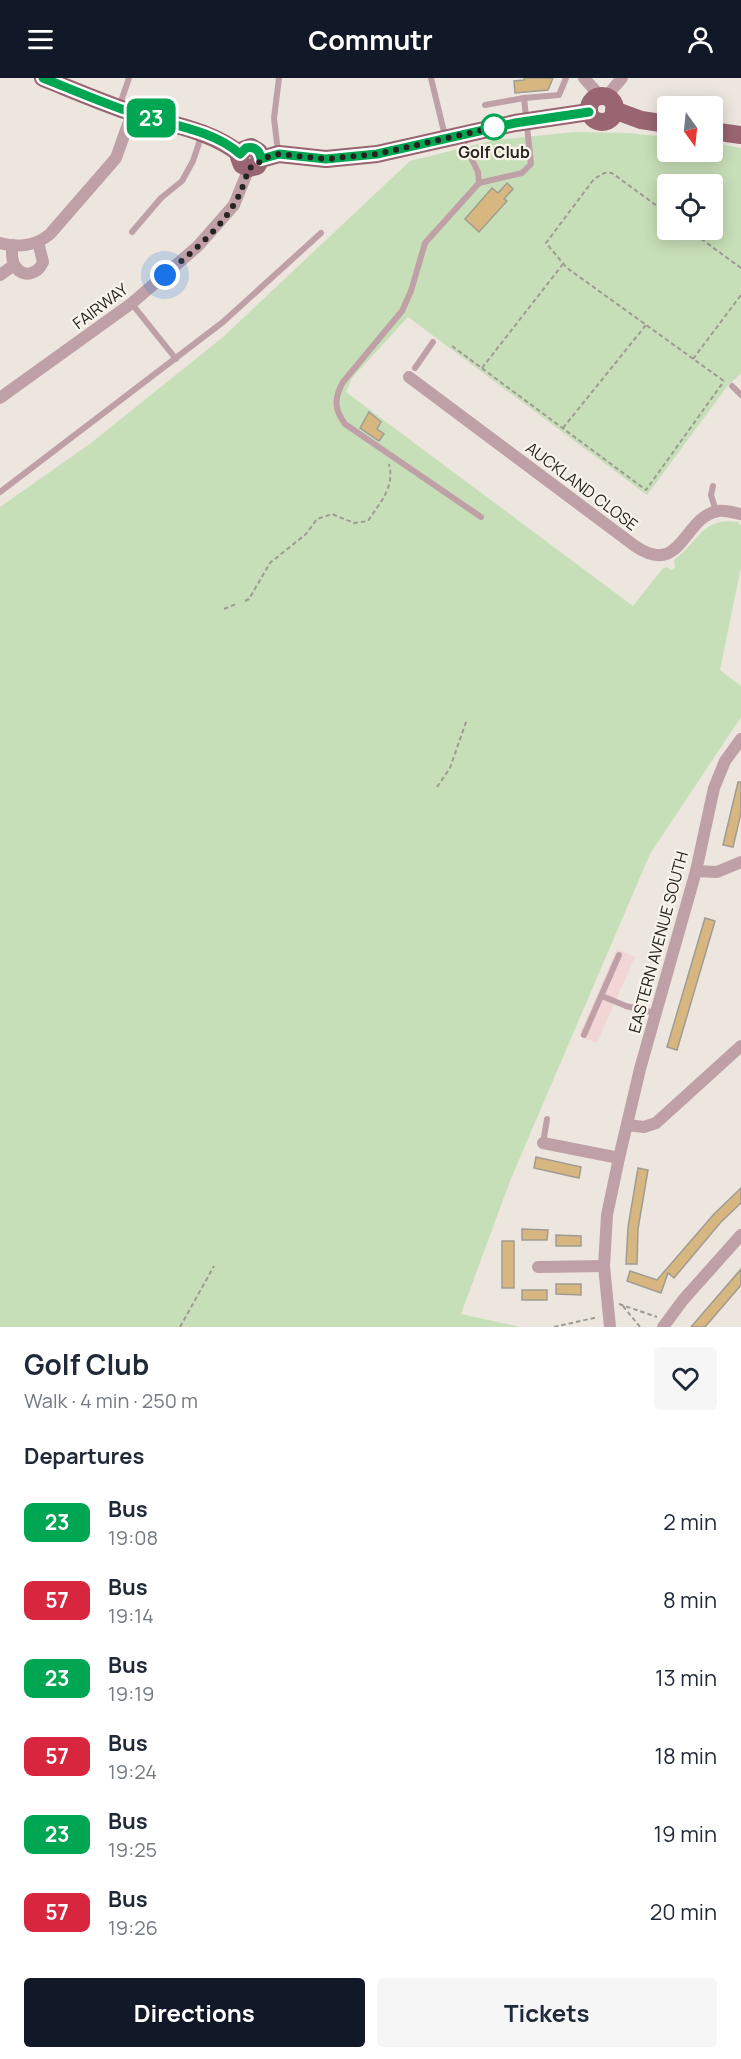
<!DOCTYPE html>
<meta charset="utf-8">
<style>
:root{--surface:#fff;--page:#f6f6f7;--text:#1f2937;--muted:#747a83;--accent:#111827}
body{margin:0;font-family:Manrope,sans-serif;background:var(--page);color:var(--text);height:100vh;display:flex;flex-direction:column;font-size:22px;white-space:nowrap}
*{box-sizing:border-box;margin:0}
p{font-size:20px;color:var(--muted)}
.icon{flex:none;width:33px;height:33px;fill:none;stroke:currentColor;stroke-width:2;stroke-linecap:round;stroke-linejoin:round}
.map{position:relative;height:1249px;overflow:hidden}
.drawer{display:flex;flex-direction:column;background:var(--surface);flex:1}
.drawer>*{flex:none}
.badge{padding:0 12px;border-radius:9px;font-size:21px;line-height:39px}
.needle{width:39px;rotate:165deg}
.controls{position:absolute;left:657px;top:18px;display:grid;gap:12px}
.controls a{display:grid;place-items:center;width:66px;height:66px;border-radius:6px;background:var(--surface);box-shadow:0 3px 15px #0003;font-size:30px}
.you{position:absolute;width:30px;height:30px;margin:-15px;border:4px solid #fff;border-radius:50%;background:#1a73e8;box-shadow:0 0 0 9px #1a73e833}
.map>.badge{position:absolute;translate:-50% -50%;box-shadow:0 0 0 3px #fff}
h2{padding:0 24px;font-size:22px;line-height:54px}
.round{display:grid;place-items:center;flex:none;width:63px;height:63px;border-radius:6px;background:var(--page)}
.summary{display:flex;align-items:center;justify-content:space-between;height:102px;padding:0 24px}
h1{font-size:28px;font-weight:700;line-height:45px}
.primary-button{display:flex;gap:12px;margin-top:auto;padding:12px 24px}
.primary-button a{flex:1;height:69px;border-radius:6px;background:var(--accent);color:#fff;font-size:24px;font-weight:700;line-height:69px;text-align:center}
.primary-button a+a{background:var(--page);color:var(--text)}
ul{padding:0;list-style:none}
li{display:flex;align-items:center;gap:18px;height:78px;padding:0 24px}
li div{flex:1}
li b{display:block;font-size:22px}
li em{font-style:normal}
li .badge{min-width:66px;font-weight:700;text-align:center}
header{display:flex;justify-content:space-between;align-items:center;height:78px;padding:0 24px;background:var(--accent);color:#fff;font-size:27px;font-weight:700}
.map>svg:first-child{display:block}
.industrial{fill:#f1d6d5}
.green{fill:#c7dfb8;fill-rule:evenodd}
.building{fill:#d7b67f;stroke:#a09c94;stroke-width:1.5}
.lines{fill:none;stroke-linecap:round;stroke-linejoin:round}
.path{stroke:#9e9a94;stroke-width:2;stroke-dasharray:4.5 3;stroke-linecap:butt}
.lane{stroke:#bfa0a6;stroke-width:6}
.street{stroke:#bfa0a6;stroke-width:12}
.primary{stroke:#996570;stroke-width:18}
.line-casing{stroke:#fff;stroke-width:14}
.line{stroke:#00a651;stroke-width:9}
.walk{stroke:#262421;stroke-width:6;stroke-dasharray:0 10.8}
.stop-dot{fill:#fff;stroke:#00a651;stroke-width:3}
.labels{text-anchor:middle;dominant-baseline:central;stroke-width:4.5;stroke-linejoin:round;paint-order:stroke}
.stop-label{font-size:16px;font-weight:bold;fill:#262421;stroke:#f9f4eb}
.street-label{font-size:16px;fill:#262421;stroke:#f9f4eb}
</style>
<header><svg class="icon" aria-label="menu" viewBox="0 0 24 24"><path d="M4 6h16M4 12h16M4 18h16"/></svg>Commutr<svg class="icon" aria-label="person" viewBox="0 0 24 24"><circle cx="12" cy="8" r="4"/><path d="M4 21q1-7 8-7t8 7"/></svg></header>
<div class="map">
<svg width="741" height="1249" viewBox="0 0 741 1249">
<rect width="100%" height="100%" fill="#ece6de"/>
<!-- industrial -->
<polygon class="industrial" points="617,871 635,879 597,965 579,958"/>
<!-- green -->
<path class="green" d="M 574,54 L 628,55 L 667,59 L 668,74 L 712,74 L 713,65 L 741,70 L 741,296 L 729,306 L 647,417 L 408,239 L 352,300 L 346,314 L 633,528 L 663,490 L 668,489 L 670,492 L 675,490 L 674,482 C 699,464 701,439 738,444 L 741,448 L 741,489 L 720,592 L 741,608 L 741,639 L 650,776 L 510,1103 L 461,1236 L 520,1249 L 0,1249 L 0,429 L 91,365 L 223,259 L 410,83 L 495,62 ZM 668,106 L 712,106 L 712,152 L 668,152 Z"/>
<!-- building -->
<g class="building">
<polygon points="524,0 553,0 548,12 515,15 514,3 524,2"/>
<polygon points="507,105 513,111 504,121 507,123 479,154 465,141 492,110 498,115"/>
<polygon points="369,334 381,344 377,351 384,356 379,363 360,350"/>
<polygon points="738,704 741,704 741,735 733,769 723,767"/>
<polygon points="705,840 715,843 677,972 667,969"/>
<polygon points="536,1079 581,1089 579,1100 534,1090"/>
<polygon points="638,1090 648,1092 638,1151 637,1186 626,1186 628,1149"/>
<polygon points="741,1110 741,1125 721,1144 674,1200 668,1195 661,1215 627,1203 630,1193 657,1202 714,1136"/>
<polygon points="522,1151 548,1152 547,1162 522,1162"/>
<polygon points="556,1157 581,1158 581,1168 556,1168"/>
<rect x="502" y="1163" width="12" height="47"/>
<polygon points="741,1191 741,1207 705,1249 691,1249"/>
<polygon points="556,1206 581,1206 581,1217 556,1216"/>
<rect x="522" y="1212" width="25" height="10"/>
</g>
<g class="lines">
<!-- path -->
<g class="path">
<polyline points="668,136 612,95 604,95 594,101 546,165 567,190 724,303"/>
<polyline points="689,152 741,190"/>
<polyline points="452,268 646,412 724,303"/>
<polyline points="693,281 741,217"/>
<polyline points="482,290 563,186"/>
<polyline points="563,350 646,247"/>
<path d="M 245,523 L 249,521 L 270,485 L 306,456 L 317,441 L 332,436 L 354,445 L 368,443 C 380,424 395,410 389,386"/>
<polyline points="224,531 236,526"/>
<polyline points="437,709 450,690 467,641"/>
<polyline points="619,1226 657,1239"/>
<polyline points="623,1228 640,1249"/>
<polyline points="180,1249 214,1188"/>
<polyline points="554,1249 598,1239"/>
</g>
<!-- lane -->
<g class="lane">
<polyline points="431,0 445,58"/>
<polyline points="485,27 524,20 559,17 566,0"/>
<polyline points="119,29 129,0"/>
<polyline points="461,59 478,94 479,105"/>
<polyline points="278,74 274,40 279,0"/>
<polyline points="132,154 161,120 182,103 193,83 202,56"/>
<polyline points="132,226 176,281"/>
<polyline points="415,290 433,264"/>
<polyline points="732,308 741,317"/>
<polyline points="713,408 711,417 716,433"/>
<polyline points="0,414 223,244 321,155"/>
<path d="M 481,439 L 345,346 C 334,331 334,320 343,304 L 402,233 L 411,213 L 425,165 L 479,105 L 522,95 L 531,86 L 524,20"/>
<polyline points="602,918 626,928 655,935"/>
<polyline points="584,957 619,877"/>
<polyline points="543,1065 547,1041"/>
</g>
<!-- street -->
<g class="street">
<polyline points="584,0 600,18"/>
<polyline points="606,19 622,0"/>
<path d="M 0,165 C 17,170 36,168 50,156 L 116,80 L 132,35"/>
<path d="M 12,167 C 12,174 11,182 15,188 C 23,201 38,196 43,184 L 38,164"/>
<polyline points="0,197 14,187"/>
<path d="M 409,299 L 635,468 C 682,500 683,439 718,433 C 726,432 734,435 741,436"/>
<polyline points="0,320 132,225 198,168 234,127 249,90"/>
<polyline points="696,793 717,794 741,784"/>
<polyline points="627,1047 644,1049 656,1045 741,968"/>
<polyline points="543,1065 619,1080"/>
<polyline points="538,1189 604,1188"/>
<polyline points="610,1249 604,1188 607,1137 619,1080 640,991 696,793 714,710 725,683 741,661"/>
<polyline points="663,1249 683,1222 741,1157"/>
</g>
<!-- primary -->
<g class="primary">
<path d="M 43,0 C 73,12 103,25 133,35 C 168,46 211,52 240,76"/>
<circle cx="602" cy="31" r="13"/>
<polyline points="614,32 641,42 668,46"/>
<polyline points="712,53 741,57"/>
<polyline points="261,81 259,74 251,69 243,72 239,79 242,87 249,90 257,88 261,81 279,76 326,81 377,76 515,45 589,34"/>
</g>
</g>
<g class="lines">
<!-- line casing -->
<g class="line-casing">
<path id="line" d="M 43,0 C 73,12 103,25 133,35 C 168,47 212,51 240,76 L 246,70 C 255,68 260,73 261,81 L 279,76 L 326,81 L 377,76 L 515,45 L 589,34"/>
</g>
<!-- line -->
<use href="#line" class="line"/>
<!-- walk -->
<path class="walk" d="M 165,197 C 192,174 224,149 239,117 C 243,109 246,99 249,90 L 257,88 L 261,81 L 279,76 L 326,81 L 377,76 L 496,49 L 494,49"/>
</g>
<!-- markers -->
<circle class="stop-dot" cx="494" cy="49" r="12"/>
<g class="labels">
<!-- stop labels -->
<g class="stop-label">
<text x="494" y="74">Golf Club</text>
</g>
<!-- street labels -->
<g class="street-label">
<text transform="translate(100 228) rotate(-37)">FAIRWAY</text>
<text transform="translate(582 408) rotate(37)">AUCKLAND CLOSE</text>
<text transform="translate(658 864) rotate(-75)">EASTERN AVENUE SOUTH</text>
</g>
</g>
</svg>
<div class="controls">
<a><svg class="needle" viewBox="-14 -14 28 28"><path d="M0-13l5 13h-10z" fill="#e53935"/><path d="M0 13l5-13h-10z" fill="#747a83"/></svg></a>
<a><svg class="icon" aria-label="locate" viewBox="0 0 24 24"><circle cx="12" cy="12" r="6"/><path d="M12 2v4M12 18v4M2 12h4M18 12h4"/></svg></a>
</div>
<div class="you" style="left:165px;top:197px"></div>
<b class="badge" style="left:151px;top:40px;background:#00a651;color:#fff">23</b>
</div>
<section class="drawer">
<div class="summary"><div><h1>Golf Club</h1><p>Walk · 4 min · 250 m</p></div><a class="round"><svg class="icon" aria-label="heart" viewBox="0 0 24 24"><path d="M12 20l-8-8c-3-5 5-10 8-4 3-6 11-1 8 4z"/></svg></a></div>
<h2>Departures</h2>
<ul>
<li><span class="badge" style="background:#00a651;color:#fff">23</span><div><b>Bus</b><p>19:08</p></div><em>2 min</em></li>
<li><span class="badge" style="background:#d7263d;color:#fff">57</span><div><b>Bus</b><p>19:14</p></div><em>8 min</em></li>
<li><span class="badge" style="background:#00a651;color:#fff">23</span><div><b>Bus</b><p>19:19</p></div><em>13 min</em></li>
<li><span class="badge" style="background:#d7263d;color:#fff">57</span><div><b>Bus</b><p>19:24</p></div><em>18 min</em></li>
<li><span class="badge" style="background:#00a651;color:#fff">23</span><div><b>Bus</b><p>19:25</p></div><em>19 min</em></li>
<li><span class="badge" style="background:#d7263d;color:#fff">57</span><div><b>Bus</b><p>19:26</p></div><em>20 min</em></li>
</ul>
<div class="primary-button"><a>Directions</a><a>Tickets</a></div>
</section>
